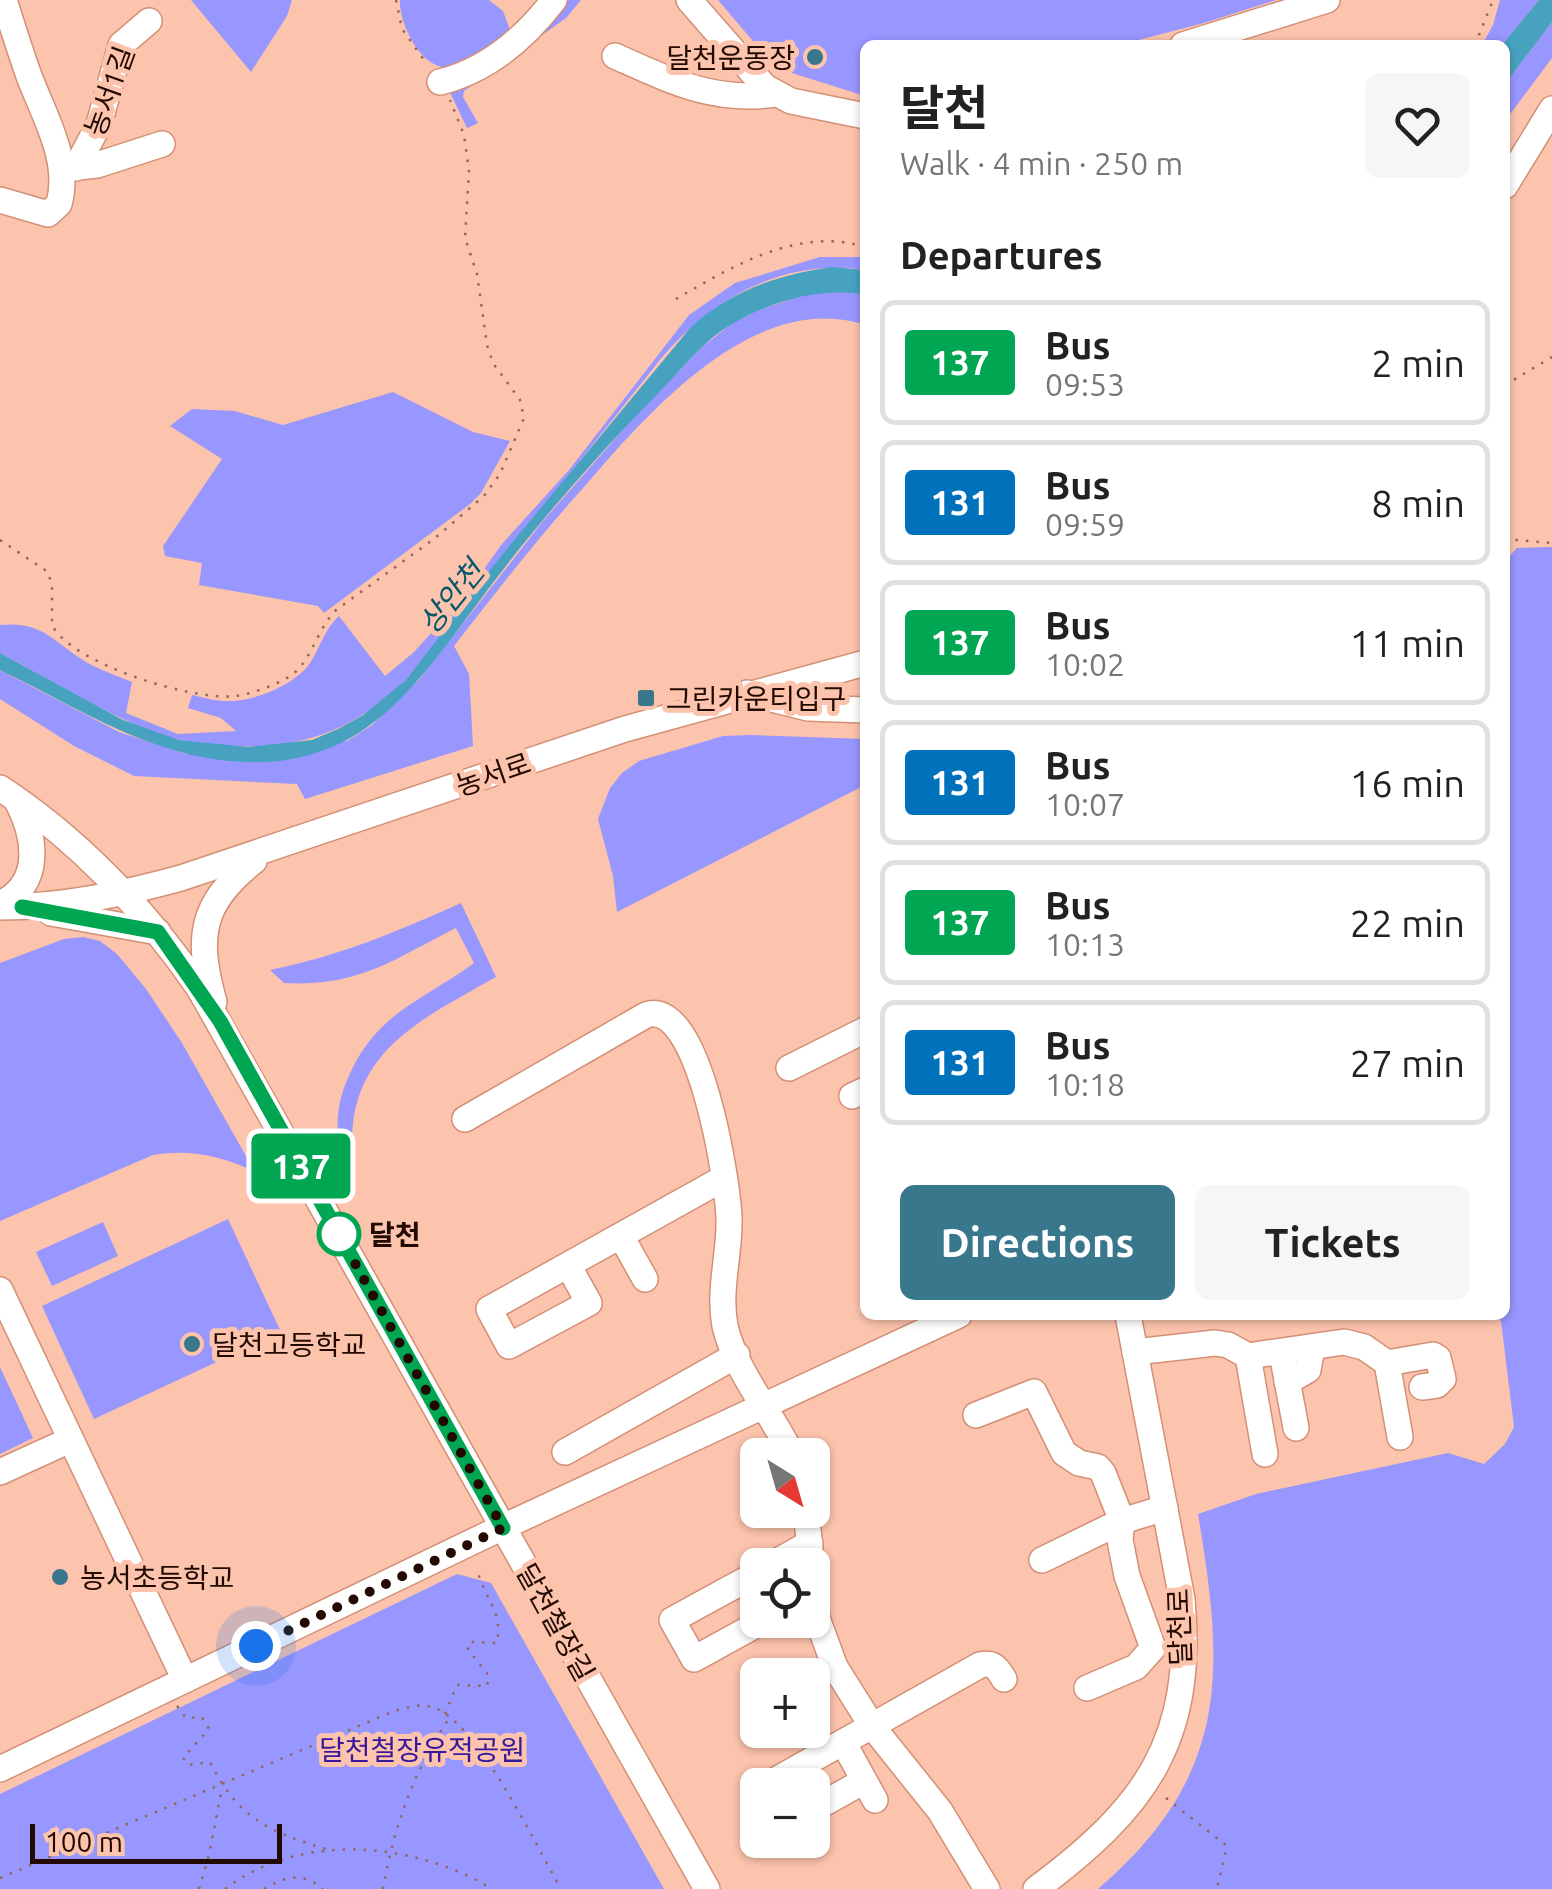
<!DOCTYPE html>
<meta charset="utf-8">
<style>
:root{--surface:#fff;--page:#f6f6f6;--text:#222;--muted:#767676;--line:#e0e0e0;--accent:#38778c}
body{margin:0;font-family:Ubuntu,"Noto Sans KR",sans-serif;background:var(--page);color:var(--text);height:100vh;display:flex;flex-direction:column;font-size:38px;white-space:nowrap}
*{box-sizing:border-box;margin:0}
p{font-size:32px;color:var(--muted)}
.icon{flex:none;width:55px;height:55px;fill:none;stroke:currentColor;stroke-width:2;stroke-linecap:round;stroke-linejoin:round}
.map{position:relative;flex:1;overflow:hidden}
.details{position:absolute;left:860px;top:40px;width:650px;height:1280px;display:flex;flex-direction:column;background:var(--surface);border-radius:15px;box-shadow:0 2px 8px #0004}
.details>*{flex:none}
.badge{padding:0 20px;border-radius:8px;font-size:35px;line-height:65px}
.needle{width:65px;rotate:143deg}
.controls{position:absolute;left:740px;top:1438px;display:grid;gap:20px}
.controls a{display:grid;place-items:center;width:90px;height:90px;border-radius:15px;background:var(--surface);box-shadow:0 2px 8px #0004;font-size:50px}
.scale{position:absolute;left:30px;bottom:25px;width:252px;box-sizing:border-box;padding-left:10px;border:5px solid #220a02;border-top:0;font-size:28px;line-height:35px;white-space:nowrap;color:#220a02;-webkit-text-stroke:8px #fcc3ad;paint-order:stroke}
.you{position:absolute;width:50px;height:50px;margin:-25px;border:8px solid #fff;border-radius:50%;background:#1a73e8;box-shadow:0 0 0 15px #1a73e833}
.map>.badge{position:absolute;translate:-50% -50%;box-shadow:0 0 0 5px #fff}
h2{padding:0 40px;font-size:38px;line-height:90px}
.round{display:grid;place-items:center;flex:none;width:105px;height:105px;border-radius:15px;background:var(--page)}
.summary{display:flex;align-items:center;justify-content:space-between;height:170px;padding:0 40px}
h1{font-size:48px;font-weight:700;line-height:75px}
.primary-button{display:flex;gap:20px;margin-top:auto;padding:20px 40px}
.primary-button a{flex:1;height:115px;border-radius:15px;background:var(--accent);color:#fff;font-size:40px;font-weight:700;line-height:115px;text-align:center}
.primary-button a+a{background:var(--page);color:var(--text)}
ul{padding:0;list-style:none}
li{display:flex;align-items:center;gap:30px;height:125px;margin:0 20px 15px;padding:0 20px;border:5px solid var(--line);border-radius:15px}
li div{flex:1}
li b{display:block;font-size:38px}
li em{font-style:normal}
li .badge{min-width:110px;font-weight:700;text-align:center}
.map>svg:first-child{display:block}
.green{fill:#9896ff}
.water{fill:#47a2c0}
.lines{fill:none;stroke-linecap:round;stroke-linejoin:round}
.minor-casing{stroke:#d39075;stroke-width:28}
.path{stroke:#916859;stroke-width:2.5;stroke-dasharray:2.5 8;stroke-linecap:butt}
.minor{stroke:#fff;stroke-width:25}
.line-casing{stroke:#fff;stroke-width:22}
.line{stroke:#00a651;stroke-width:15}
.walk{stroke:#220a02;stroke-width:10;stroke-dasharray:0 18}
.poi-dot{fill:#38778c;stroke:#fcc3ad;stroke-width:4}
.stop-dot{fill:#fff;stroke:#00a651;stroke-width:5}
.labels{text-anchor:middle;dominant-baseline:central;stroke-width:10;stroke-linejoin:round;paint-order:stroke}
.poi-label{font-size:28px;fill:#220a02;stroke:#fcc3ad;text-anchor:start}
.street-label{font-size:28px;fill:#220a02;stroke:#fcc3ad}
.stop-label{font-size:28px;font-weight:bold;fill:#220a02;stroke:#fcc3ad;text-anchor:start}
.park-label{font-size:28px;fill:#38189b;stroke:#fcc3ad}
.water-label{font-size:30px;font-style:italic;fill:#06576c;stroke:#fcc3ad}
</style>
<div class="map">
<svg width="1552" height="1889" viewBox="0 0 1552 1889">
<rect width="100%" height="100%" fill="#fcc3ad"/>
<!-- green -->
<g class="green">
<polygon points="191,0 292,0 287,16 251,72"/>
<path d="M 400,0 L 489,0 L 503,11 L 513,38 L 466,71 C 456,69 443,69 434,64 C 415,55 399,20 400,0 Z"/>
<polygon points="560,0 581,0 566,18 464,91 463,97 478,123 467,128 448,88"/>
<polygon points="718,0 1276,0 1204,23 1119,45 865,45 865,96 776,68"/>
<polygon points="1500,0 1539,0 1502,45 1482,45 1493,25"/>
<polygon points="1552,22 1552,58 1505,121 1505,84"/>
<path d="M 820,257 L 865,257 L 865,270 C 783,257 710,300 659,361 L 406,680 C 351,732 301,750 225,746 C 200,744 174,741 150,731 C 98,710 50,679 0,653 L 0,625 C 40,621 50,638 80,658 C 96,669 115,675 132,682 L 126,713 L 178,734 L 236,731 L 221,718 L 188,708 L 192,695 C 205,698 218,702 232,701 C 257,700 296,684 310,663 C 321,646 324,630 339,616 L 385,676 L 413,653 L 463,598 L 502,544 L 569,470 L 689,315 L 735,283 Z"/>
<path d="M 833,290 L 865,294 L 865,325 C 754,289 648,413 584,487 C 538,538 496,592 454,646 L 469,674 L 473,746 L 305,799 L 297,784 L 134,776 L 74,746 L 0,699 L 0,670 L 119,732 L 186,754 L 347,741 L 372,725 L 419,680 L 543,521 L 636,415 L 701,348 L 731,324 L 759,310 L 794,298 Z"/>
<polygon points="393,392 473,432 510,441 481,493 470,504 324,613 318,606 199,585 202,563 165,556 163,546 222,459 170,426 192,409 235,411 283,425"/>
<path d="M 1552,547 L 1552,1889 L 1098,1889 C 1230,1775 1225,1674 1198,1514 L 1256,1494 L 1448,1453 L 1484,1464 L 1505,1444 L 1514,1427 L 1501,1321 L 1495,1315 L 1505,1315 L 1505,561 L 1517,548 Z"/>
<polygon points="750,735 865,739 865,785 617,912 613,876 598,819 610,788 622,773 639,761 723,736"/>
<path d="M 461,903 L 496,977 C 426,1017 351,1049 352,1143 L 338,1134 C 336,1109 342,1089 353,1067 C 382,1010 427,998 474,963 L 456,928 C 392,960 359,987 284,983 L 270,970 C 340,956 396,932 461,903 Z"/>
<path d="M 83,937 L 100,941 L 117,954 L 146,989 L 182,1043 L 255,1172 C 222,1156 190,1149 153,1155 L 0,1221 L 0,963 L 64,939 Z"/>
<polygon points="228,1219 281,1332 94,1419 42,1306"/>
<polygon points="103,1222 118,1256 52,1286 36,1252"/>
<polygon points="0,1367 33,1438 0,1454"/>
<polygon points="457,1574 491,1583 664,1889 0,1889 0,1794"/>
</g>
<!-- water -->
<g class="water">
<polygon points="1539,0 1552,0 1552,22 1505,84 1505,45 1502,45"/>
<path d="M 832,267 L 865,270 L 865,294 C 819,288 774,300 734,323 C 708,337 687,363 667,384 C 605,447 545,514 492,584 C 425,672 372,767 246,762 C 153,759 81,709 0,670 L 0,653 L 123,720 L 179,740 L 248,747 L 312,740 L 338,729 L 363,715 L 406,680 L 501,556 L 691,327 C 732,290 778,275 832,267 Z"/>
</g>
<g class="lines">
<!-- minor casing -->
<g class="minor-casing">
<g id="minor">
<polyline points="689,0 765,87 791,101 865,116"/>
<polyline points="1183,45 1327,0"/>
<path d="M 615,56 C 671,81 714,103 777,94"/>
<path d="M 440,82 C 488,70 525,38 554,0"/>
<polyline points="67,168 97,165 162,144"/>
<polyline points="76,168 99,124 121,45 149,21"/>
<polyline points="1505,186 1552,109"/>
<path d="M 0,200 L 48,214 L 59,204 C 71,160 44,116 29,76 C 20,51 12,25 4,0"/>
<polyline points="747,693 808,708 865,710"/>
<path d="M 0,788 C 79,840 145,910 199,988 L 707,1889"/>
<path d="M 0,904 C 43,884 36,837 17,801"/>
<path d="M 0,907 C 62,907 122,894 181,878 L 625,729 L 865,663"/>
<polyline points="51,913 158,932"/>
<path d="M 214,1002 C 196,937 200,904 254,861"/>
<polyline points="789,1068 865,1030"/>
<polyline points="852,1096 865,1090"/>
<path d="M 465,1119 L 646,1015 C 699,996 728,1182 729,1219 C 730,1254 718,1290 725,1326 C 736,1373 771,1412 792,1455"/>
<polyline points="621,1236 645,1279"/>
<path d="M 568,1265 L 589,1303 L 509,1346 L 489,1309 C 567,1265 646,1222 724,1178"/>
<polyline points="0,1290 185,1680"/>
<polyline points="1135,1352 1215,1343 1228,1345 1248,1356 1344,1342 1364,1347 1387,1363 1433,1355 1438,1358 1443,1379 1437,1385 1422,1387"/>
<polyline points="1248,1356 1265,1454"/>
<polyline points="1387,1363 1400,1437"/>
<polyline points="1284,1364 1296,1428"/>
<polyline points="1287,1382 1308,1370 1312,1347"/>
<polyline points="976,1415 1034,1392 1064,1453 1079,1463 1098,1467 1103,1473 1122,1521 1120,1540 1127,1576 1153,1648 1136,1667 1087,1688"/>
<polyline points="565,1452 737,1355"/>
<polyline points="0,1472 70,1440"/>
<polyline points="806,1510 817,1618 835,1667 872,1726 940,1811 987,1889"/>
<polyline points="1042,1560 1122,1521 1165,1508"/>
<polyline points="771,1565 810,1543"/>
<polyline points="758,1573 672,1620 694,1659 765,1620"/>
<polyline points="843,1742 875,1800"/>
<polyline points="0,1769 503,1527 959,1315"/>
<path d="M 767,1785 L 980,1665 C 994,1662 997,1668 1004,1679"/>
<polyline points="812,1810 864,1781"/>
<path d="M 1036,1889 C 1145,1808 1195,1741 1182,1599 L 1128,1315"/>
</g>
</g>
<!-- path -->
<g class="path">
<polyline points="396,0 402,29 427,64"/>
<polyline points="1475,45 1493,0"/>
<path d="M 676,299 C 731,267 799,226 865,247"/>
<polyline points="1505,385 1552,357"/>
<polyline points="1505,539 1552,543"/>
<path d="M 0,540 L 48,572 L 52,586 L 52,625 C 72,664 193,701 235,696 C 252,694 272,686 287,678 C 311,665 316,630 336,610 L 434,539 L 484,496 L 500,474 L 524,418 L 520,400 L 493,363 L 487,345 L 477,274 L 465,238 L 469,171 L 464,135 L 450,100"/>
<path d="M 177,1706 L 186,1718 L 202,1717 L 209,1729 L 183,1758 L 188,1765 L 210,1762 C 239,1820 270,1832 329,1850"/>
<path d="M 445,1714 L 457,1685 L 487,1686 L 489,1676 L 468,1649 L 469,1642 L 497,1643 C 503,1608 484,1600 477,1568"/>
<polyline points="1166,1798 1227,1846 1217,1889"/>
<path d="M 0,1878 L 394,1711 C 407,1708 419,1703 432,1707 C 477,1720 536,1846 561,1889"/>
<polyline points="199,1889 209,1855 222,1788"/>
<path d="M 225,1889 C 301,1831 415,1842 492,1889"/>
<path d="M 264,1889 C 285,1876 304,1872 323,1889"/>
<path d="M 383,1889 C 394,1826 414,1770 450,1717"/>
</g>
<!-- minor -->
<use href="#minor" class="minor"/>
</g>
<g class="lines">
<!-- line casing -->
<g class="line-casing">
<polyline id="line" points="22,907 158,932 220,1021 503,1528"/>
</g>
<!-- line -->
<use href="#line" class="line"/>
<!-- walk -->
<polyline class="walk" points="256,1646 503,1528 333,1224 339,1234"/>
</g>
<!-- markers -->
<g class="poi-dot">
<circle cx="815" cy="57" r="10"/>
<rect x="636" y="688" width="20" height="20" rx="5"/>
<circle cx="192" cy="1344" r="10"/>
<circle cx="60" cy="1577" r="10"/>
</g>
<circle class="stop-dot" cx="339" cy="1234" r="20"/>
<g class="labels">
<!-- poi labels -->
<g class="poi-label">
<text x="795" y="57" text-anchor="end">달천운동장</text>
<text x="666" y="698">그린카운티입구</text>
<text x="212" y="1344">달천고등학교</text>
<text x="80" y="1577">농서초등학교</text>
</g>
<!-- street labels -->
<g class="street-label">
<text transform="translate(109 91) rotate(-70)">농서1길</text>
<text transform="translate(493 774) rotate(-19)">농서로</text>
<text transform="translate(556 1622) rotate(61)">달천철장길</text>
<text transform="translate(1179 1627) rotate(-92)">달천로</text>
</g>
<!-- stop labels -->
<g class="stop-label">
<text x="369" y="1234">달천</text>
</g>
<!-- park labels -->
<g class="park-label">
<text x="422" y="1749">달천철장유적공원</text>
</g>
<!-- water labels -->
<g class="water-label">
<text transform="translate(451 597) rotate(-51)">상안천</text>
</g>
</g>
</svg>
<div class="controls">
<a><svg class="needle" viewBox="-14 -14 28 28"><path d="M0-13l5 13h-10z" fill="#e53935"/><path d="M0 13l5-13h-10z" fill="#767676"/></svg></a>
<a><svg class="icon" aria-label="locate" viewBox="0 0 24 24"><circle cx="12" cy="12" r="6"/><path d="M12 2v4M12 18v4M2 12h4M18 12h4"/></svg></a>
<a>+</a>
<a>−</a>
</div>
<div class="scale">100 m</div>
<div class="you" style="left:256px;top:1646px"></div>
<b class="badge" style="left:301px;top:1166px;background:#00a651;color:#fff">137</b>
<section class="details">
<div class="summary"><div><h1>달천</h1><p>Walk · 4 min · 250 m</p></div><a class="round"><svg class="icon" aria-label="heart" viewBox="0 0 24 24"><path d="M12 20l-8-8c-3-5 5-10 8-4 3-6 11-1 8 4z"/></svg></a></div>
<h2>Departures</h2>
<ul>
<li><span class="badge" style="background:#00a651;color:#fff">137</span><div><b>Bus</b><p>09:53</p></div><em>2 min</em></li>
<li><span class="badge" style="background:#0072bc;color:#fff">131</span><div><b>Bus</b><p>09:59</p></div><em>8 min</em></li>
<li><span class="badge" style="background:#00a651;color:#fff">137</span><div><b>Bus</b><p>10:02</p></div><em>11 min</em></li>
<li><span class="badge" style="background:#0072bc;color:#fff">131</span><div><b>Bus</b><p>10:07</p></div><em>16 min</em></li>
<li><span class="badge" style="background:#00a651;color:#fff">137</span><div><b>Bus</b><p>10:13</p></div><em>22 min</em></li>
<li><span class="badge" style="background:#0072bc;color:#fff">131</span><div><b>Bus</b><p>10:18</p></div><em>27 min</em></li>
</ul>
<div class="primary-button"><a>Directions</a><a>Tickets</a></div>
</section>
</div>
